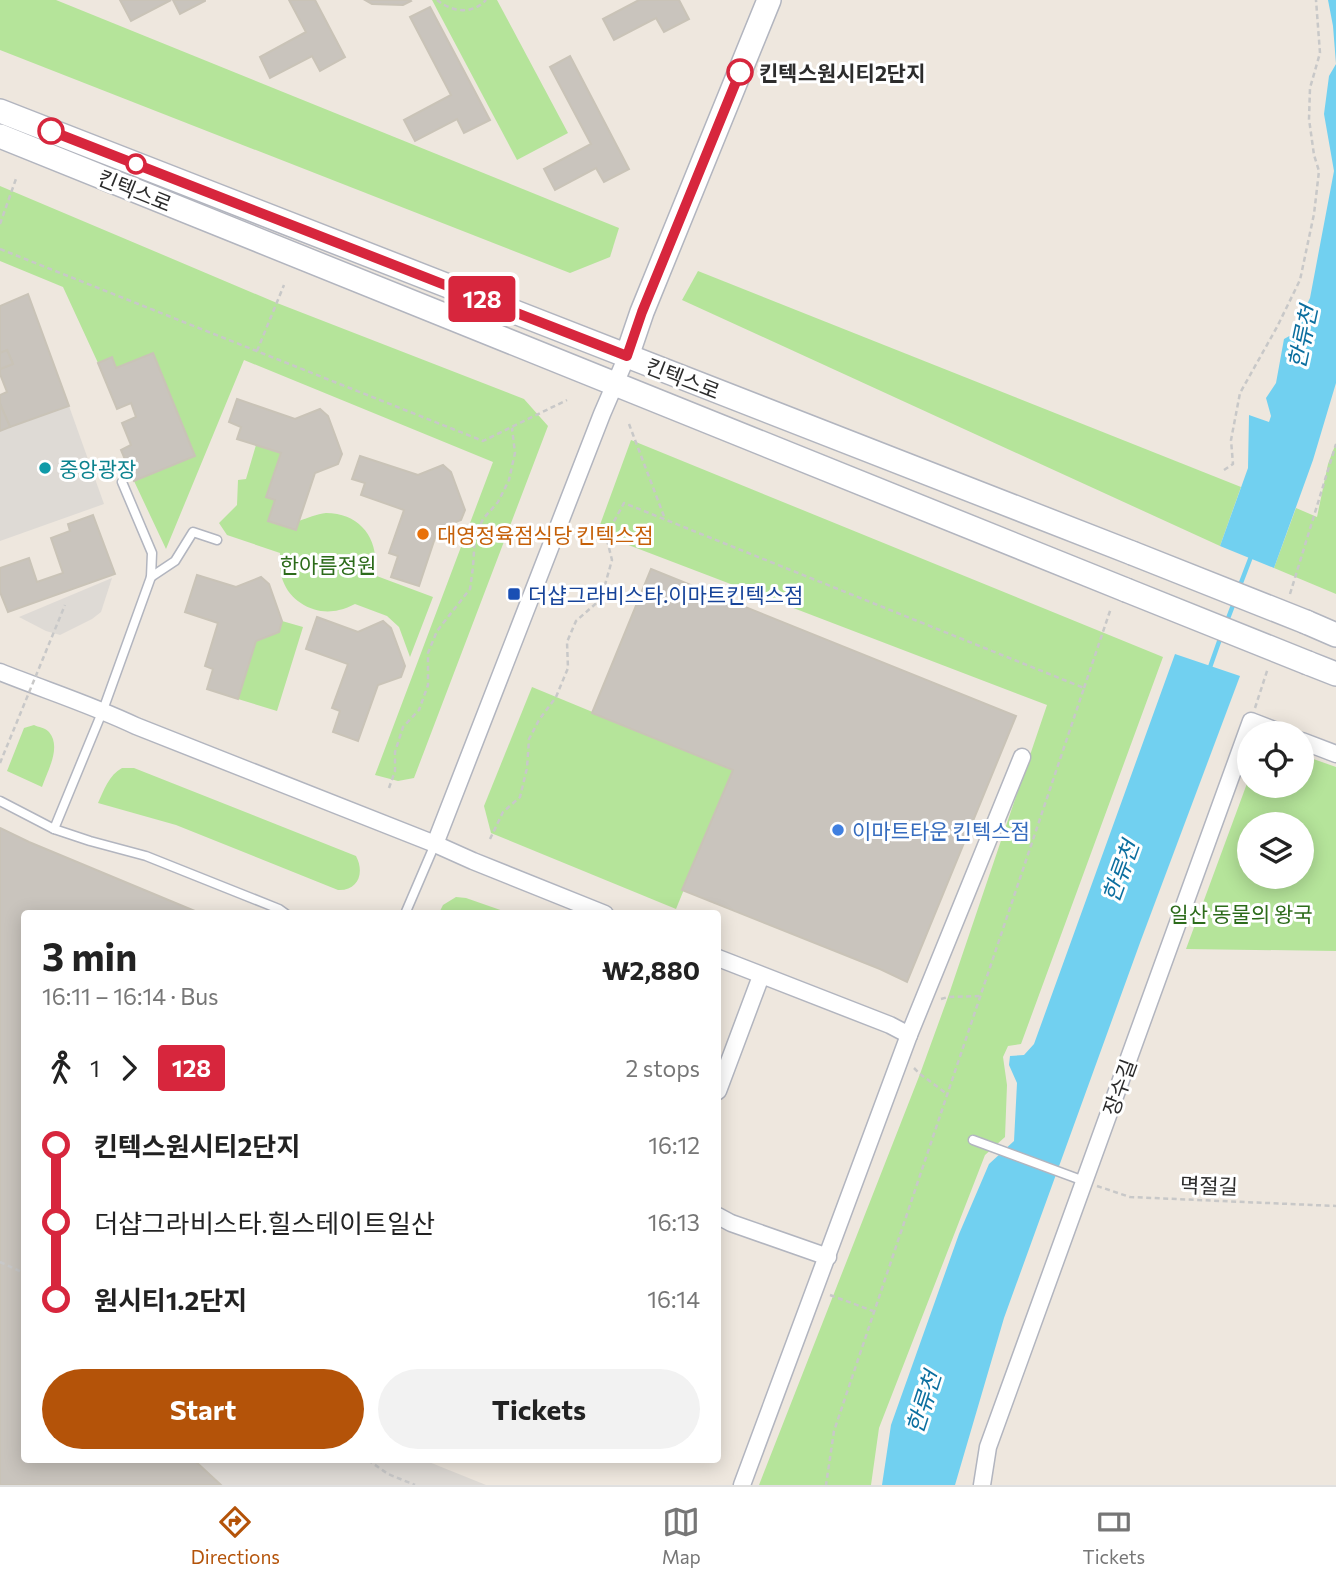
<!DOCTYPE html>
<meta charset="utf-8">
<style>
:root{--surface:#fff;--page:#f2f2f2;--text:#222;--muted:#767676;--line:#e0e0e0;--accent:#b45309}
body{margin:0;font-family:Commissioner,"Noto Sans KR",sans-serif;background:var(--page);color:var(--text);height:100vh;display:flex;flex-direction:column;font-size:26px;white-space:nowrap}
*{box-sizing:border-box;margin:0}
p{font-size:23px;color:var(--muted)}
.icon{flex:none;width:38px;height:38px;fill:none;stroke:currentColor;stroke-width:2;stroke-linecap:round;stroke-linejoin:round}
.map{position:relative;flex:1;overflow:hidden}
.panel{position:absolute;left:21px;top:910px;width:700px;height:553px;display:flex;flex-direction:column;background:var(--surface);border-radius:7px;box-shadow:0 4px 18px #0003}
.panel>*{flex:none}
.badge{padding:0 14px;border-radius:5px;font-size:24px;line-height:46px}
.fabs{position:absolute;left:1237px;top:721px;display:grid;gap:14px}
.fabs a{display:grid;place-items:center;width:77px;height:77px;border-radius:50%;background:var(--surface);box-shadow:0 4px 18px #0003;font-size:35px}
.map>.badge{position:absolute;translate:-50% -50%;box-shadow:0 0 0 4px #fff}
.legs{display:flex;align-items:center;gap:10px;height:77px;padding:0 21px;font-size:23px}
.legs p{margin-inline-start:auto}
.head{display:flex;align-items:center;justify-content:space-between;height:119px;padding:0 21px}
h1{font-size:38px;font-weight:700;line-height:52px}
.button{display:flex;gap:14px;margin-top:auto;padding:14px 21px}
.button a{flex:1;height:80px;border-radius:42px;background:var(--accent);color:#fff;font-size:28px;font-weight:700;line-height:80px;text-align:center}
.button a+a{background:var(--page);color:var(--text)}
ul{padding:0 21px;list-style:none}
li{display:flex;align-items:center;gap:24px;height:77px;font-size:26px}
li i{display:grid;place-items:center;width:10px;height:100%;margin:0 9px;background:currentColor}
li i::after{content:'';width:18px;height:18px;margin:-9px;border:5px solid;border-radius:50%;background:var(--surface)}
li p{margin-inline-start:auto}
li:first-child i{background:linear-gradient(#0000 50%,currentColor 0)}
li:last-child i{background:linear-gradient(currentColor 50%,#0000 0)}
.tabs{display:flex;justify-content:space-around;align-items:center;height:98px;border-top:2px solid var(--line);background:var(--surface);font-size:19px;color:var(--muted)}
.tabs a{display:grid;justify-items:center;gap:4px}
.tabs .active{color:var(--accent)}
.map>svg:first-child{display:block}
.green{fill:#b5e49a;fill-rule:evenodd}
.plaza{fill:#dedad5}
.water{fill:#71d0f0}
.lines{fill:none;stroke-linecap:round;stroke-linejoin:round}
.stream{stroke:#71d0f0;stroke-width:4.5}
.building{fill:#c9c4bd;stroke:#c9c3b7;stroke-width:2}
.lane-casing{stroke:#b2b5bf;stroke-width:11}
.street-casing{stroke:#b2b5bf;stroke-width:19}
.secondary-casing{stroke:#b2b5bf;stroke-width:26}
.path{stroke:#c8c8c8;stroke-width:2.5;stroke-dasharray:5 3.5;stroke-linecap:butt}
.lane{stroke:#fff;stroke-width:8}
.street{stroke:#fff;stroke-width:16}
.secondary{stroke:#fff;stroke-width:23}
.secondary-bridge-casing{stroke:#b2b5bf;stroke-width:26;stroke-linecap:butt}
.path-bridge{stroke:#c8c8c8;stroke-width:2.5;stroke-dasharray:5 3.5;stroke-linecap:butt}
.secondary-bridge{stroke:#fff;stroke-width:23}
.line-1-casing{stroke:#fff;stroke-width:16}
.line-1{stroke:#d7263d;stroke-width:10}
.stop-1-dot{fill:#fff;stroke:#d7263d;stroke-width:3.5}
.culture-dot{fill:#0f9aa8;stroke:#fff;stroke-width:2.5}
.food-dot{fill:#e8710a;stroke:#fff;stroke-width:2.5}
.transit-dot{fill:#1a4fb4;stroke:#fff;stroke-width:2.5}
.shop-dot{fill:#3f7fe0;stroke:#fff;stroke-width:2.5}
.labels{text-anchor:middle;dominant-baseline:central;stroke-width:6;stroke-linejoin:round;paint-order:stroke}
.stop-label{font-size:21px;font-weight:bold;fill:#2c2c2c;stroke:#fff;text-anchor:start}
.street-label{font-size:21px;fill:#2c2c2c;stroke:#fff}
.culture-label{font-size:21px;fill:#0d838f;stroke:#fff;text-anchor:start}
.food-label{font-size:21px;fill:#c56008;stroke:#fff;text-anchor:start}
.park-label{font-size:21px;fill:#2c6b1a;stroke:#fff}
.transit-label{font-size:21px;fill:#164399;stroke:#fff;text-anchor:start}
.shop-label{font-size:21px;fill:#366cbe;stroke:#fff;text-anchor:start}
.water-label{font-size:23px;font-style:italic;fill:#0c6f9f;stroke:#fff}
</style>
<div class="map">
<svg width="1336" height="1485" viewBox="0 0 1336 1485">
<rect width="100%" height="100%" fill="#eee7de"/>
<!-- green -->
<g class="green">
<polygon points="0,0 56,0 619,228 610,257 570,273 0,50"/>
<polygon points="432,0 497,0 568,133 517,160"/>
<polygon points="0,186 277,303 524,399 548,426 414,778 398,781 375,775 493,462 244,360 166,549 134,481 194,456 153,353 116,368 112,357 98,363 63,287 0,261"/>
<polygon points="698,271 1241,487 1220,546 682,300"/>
<polygon points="631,440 1163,657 1021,1044 1008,1046 1003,1057 1007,1085 1005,1137 985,1155 879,1428 871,1485 759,1485 920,1074 948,997 1047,705 597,533"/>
<polygon points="1336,443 1336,594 1274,568 1296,508 1317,517 1328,464"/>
<path d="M 256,445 L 281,453 L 266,497 L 275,500 L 268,521 L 296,530 L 299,521 C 307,518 317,514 326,513 C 362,513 381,542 374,575 L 433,597 L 410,657 L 399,627 L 387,616 L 355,604 C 350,606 345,609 339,610 C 317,616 291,603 283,581 C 279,572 280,563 280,553 L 227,535 L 219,523 L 237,505 L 238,480 L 246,479 Z"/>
<polygon points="282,621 303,627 277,711 238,699 256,641 279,632"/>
<polygon points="532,687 733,770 676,909 491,833 484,806"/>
<path d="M 34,725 C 38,727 46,728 49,732 C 62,747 47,772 42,787 L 7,771 L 24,728 Z"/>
<path d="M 1302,755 L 1336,767 L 1336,951 L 1186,949 L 1249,778 L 1250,786 L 1302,786 ZM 1250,824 L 1302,824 L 1302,877 L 1250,877 Z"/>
<path d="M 122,768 L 134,768 L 356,856 C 365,873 358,891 338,890 L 176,825 L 98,803 C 104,790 109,775 122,768 Z"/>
<polygon points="456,897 466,898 509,913 439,913 443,905"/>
</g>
<!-- plaza -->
<g class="plaza">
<polygon points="69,406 104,504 0,541 0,431"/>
<polygon points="112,578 101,612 92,619 60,635 46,631 19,617"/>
<polygon points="194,1460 424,1460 486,1485 221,1485"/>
</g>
<!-- water -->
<g class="water">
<polygon points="1328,0 1336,0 1336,383 1313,460 1274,568 1220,546 1248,468 1249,415 1269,422 1271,416 1266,398 1276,383 1284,339 1293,334 1310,298 1334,171 1324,114 1329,76 1336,64 1333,26"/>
<polygon points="1175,654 1240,676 1141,940 1004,1318 955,1485 882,1485 891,1425 959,1234 989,1164 1014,1141 1017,1083 1009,1065 1010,1056 1024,1055 1034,1044"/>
</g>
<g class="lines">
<!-- stream -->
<g class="stream">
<polyline points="1239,588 1252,554"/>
<polyline points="1227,621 1235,600"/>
<polyline points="1209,670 1221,636"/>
</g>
</g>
<!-- building -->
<g class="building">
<polygon points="120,0 171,0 131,21"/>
<polygon points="173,0 205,0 205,1 180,14"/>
<polygon points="289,0 315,0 345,57 320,71 312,56 270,78 260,57 306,32"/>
<polygon points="365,0 410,0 411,1 403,5 372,4"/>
<polygon points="639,0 679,0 689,19 664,32 656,18 614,40 603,19"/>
<polygon points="430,7 490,120 464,133 457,119 415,141 404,120 451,95 410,17"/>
<polygon points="570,56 629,169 604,182 596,168 555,190 544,169 591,144 550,67"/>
<polygon points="28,294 69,406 10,427 0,404 0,395 7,392 0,374 0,369 13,364 7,350 0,353 0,306"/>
<polygon points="7,350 13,364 0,369 0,353"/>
<polygon points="153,353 195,456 134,481 121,450 131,445 122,423 136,417 131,403 117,409 98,363 112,357 116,368"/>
<polygon points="237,399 295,419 320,409 328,416 342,454 338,464 315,473 296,530 268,521 275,500 266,497 281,453 237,439 241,427 229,422"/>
<polygon points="0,404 10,427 0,431"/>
<polygon points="360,456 418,475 443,465 451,472 465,510 461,520 438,529 419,586 391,577 398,556 389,553 404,510 361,495 365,483 352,479"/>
<polygon points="93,515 115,574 8,612 0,592 0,568 29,558 37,582 63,573 51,538 70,531 68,524"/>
<polygon points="651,569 1016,716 907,982 880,969 682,890 733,770 592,713"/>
<polygon points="197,575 236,587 261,577 269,584 282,621 279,632 256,641 238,699 207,689 213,669 205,666 218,623 185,612"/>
<polygon points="317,617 358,632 383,621 391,628 405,666 401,677 378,685 358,741 333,732 340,711 332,708 348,664 306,649"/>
<polygon points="0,828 29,842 202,914 24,914 24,1460 194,1460 221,1485 0,1485"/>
</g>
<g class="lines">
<!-- lane casing -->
<g class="lane-casing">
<g id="lane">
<polyline points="151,577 175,561 193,532 217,540"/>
<polyline points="0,801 54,829 90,841 146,856 279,909 286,914"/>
<polyline points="54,829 103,710 151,577 152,553 122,482"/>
<polyline points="405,914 435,844"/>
<polyline points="973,1140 1084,1181"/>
</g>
</g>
<!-- street casing -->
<g class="street-casing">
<g id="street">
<path d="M 0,672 C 45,690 92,705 136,726 L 435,844 L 473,861 L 605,914"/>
<polyline points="1302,741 1336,754"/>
<polyline points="435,844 602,414 627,356"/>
<polyline points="718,958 890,1025 909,1035"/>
<polyline points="718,1091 761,976"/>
<polyline points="718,1216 731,1223 828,1257"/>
<polyline points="742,1485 909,1035 1022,757"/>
<polyline points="982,1485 988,1447 1251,721 1282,733"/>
</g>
</g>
<!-- secondary casing -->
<g class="secondary-casing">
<g id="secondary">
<polyline points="0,111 1132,553"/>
<polyline points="0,136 1126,590"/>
<polyline points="627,356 642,312 769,0"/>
<polyline points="1306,622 1336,635"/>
<polyline points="1308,663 1336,674"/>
</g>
</g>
<!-- path -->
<g class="path">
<path d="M 437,0 C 452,12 472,15 486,0"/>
<polyline points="0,224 17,176"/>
<polyline points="0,249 483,441 567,400"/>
<polyline points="257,351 284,285"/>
<polyline points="629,424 665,519"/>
<polyline points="1224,470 1233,464 1231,440 1240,393 1277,327 1300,280 1314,214 1319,171 1314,155 1309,119 1310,88 1320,53 1316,0"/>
<polyline points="1290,594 1336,444"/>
<polyline points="1084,688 1111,608"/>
<polyline points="1255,708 1268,668"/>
<polyline points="389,788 395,771 395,752 403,727 419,710 428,685 428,653 437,631 470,589 473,567 475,536 483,519 498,502 509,480 515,453 512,428"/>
<polyline points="490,839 503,812 520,797 527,768 529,739 539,720 556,697 568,668 567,642 576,621 601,599 612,560 606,536 624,503 1084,688 834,1431 826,1485"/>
<polyline points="941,999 948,997 979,996"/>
<polyline points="914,1068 920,1074 947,1094"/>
<polyline points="1097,1186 1130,1197 1336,1206"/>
<polyline points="0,1262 24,1273"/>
<polyline points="830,1295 873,1311"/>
<polyline points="368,1460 388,1474 415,1485"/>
</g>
<!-- lane -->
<use href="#lane" class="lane"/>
<!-- street -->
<use href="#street" class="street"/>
<!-- secondary -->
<use href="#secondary" class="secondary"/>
<!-- secondary-bridge casing -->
<g class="secondary-bridge-casing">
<g id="secondary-bridge">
<polyline points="1132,553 1306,622"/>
<polyline points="1126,590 1308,663"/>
</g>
</g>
<!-- path-bridge -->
<polyline class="path-bridge" points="0,763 65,605"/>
<!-- secondary-bridge -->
<use href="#secondary-bridge" class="secondary-bridge"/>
</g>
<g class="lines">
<!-- line-1 casing -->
<g class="line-1-casing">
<polyline id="line-1" points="51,131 627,356 642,312 740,72"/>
</g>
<!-- line-1 -->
<use href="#line-1" class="line-1"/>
</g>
<!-- markers -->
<g class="stop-1-dot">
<circle cx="740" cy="72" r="12"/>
<circle cx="51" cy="131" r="12"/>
<circle cx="136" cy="164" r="9"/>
</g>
<circle class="culture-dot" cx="45" cy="468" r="7"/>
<circle class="food-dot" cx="423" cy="534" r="7"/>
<rect class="transit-dot" x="507" y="587" width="14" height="14" rx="3.5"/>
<circle class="shop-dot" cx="838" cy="830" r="7"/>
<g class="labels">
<!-- stop labels -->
<g class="stop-label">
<text x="759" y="72">킨텍스원시티2단지</text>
</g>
<!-- street labels -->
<g class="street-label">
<text transform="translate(135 190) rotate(22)">킨텍스로</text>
<text transform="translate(683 378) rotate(21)">킨텍스로</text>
<text transform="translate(1119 1087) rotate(-70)">장수길</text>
<text transform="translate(1209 1185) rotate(2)">멱절길</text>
</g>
<!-- culture labels -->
<g class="culture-label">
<text x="59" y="468">중앙광장</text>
</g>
<!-- food labels -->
<g class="food-label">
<text x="437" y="534">대영정육점식당 킨텍스점</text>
</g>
<!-- park labels -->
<g class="park-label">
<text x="328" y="564">한아름정원</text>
<text x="1241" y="913">일산 동물의 왕국</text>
</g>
<!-- transit labels -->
<g class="transit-label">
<text x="528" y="594">더샵그라비스타.이마트킨텍스점</text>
</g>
<!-- shop labels -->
<g class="shop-label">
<text x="852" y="830">이마트타운 킨텍스점</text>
</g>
<!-- water labels -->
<g class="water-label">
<text transform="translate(1302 337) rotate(-78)">한류천</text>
<text transform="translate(1120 871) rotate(-70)">한류천</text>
<text transform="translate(923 1402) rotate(-72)">한류천</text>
</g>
</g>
</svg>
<div class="fabs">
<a><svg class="icon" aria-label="locate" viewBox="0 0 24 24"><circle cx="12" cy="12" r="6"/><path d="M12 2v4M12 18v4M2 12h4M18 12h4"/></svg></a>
<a><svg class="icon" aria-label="layers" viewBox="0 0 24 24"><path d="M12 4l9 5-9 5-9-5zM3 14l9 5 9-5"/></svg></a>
</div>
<b class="badge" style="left:482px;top:299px;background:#d7263d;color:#fff">128</b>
<section class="panel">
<div class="head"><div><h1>3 min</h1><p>16:11 – 16:14 · Bus</p></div><b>₩2,880</b></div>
<div class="legs"><svg class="icon" aria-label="walk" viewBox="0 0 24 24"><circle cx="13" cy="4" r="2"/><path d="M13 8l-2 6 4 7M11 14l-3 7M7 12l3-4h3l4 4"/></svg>1<svg class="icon" aria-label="forward" viewBox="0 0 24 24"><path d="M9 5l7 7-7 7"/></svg><b class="badge" style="background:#d7263d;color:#fff">128</b><p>2 stops</p></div>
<ul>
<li><i style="color:#d7263d"></i><b>킨텍스원시티2단지</b><p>16:12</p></li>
<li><i style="color:#d7263d"></i><span>더샵그라비스타.힐스테이트일산</span><p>16:13</p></li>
<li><i style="color:#d7263d"></i><b>원시티1.2단지</b><p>16:14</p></li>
</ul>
<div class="button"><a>Start</a><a>Tickets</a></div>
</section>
</div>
<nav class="tabs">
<a class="active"><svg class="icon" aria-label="directions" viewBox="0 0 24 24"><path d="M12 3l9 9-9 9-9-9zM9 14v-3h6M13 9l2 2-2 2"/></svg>Directions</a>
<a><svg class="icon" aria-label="map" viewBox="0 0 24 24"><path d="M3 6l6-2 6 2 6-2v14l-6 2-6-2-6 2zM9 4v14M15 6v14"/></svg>Map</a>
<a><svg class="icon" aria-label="tickets" viewBox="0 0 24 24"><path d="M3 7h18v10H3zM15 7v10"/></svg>Tickets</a>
</nav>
